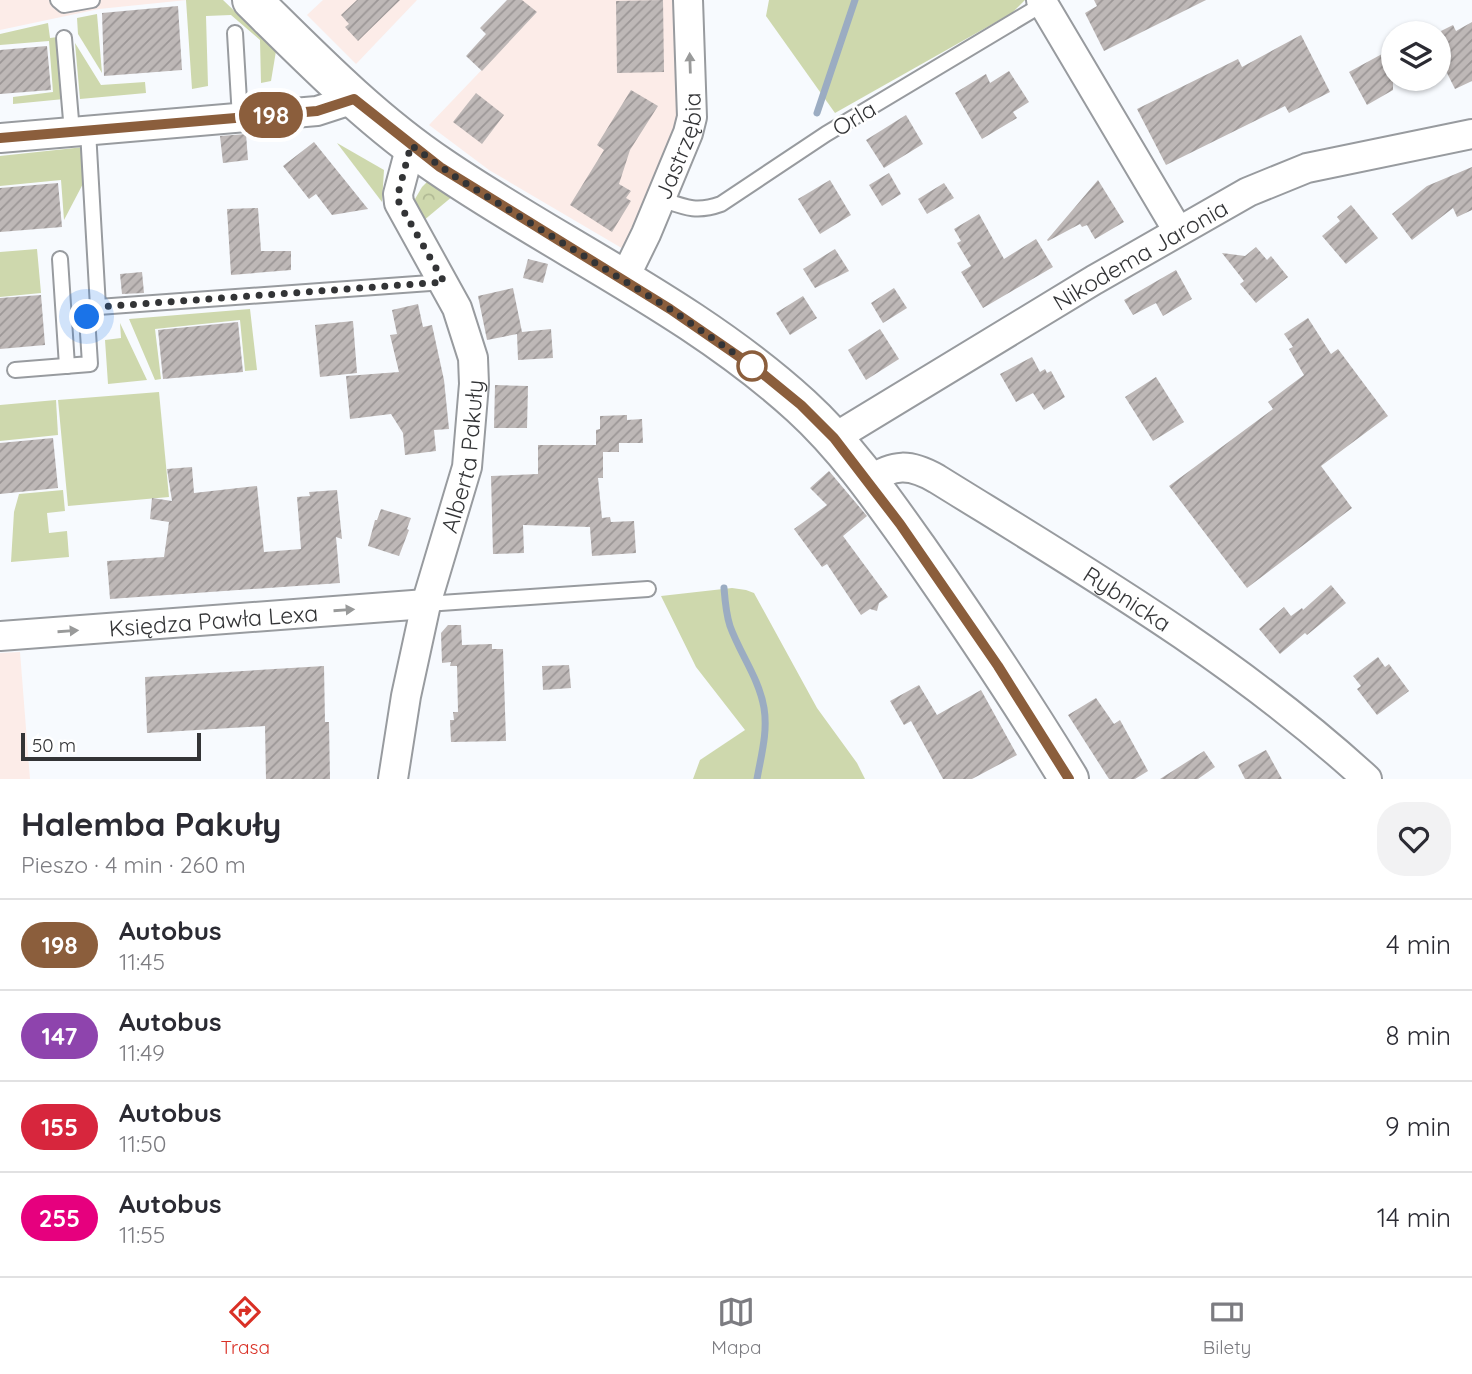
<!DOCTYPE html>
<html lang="pl">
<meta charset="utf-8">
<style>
:root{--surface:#fff;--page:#f2f2f3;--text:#2b2b33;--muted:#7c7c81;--line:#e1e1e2;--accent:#d93025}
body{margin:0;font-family:Quicksand,sans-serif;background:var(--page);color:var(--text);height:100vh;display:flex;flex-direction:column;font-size:26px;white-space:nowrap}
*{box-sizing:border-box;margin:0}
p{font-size:23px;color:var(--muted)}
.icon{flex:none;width:38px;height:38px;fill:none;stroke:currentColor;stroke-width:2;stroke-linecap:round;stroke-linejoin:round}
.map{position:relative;height:779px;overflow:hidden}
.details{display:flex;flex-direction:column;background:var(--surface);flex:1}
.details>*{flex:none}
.badge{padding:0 14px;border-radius:23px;font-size:24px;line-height:46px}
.buttons{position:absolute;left:1381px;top:21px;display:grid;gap:14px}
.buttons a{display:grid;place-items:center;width:70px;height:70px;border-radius:50%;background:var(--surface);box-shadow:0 2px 5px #0004;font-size:35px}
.scale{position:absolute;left:21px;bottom:18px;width:180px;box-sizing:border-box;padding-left:7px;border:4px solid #333436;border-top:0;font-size:19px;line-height:24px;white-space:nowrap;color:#333436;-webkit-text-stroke:5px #fff;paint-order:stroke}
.you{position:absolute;width:35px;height:35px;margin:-18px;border:5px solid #fff;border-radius:50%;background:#1a73e8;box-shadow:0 0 0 10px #1a73e833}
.map>.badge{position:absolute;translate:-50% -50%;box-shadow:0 0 0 4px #fff}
.round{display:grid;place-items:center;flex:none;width:74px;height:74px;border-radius:28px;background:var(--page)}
.overview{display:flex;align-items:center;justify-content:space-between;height:119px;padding:0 21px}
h1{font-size:33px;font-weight:800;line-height:52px}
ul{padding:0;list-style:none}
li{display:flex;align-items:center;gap:21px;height:91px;padding:0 21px;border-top:2px solid var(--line)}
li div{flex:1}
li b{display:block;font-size:26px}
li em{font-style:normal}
li .badge{min-width:77px;font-weight:700;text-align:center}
.tabs{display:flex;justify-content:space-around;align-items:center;height:98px;border-top:2px solid var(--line);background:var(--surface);font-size:19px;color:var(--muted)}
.tabs a{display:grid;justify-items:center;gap:4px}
.tabs .active{color:var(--accent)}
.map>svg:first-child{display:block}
.commercial{fill:#fcece8}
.grass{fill:#ced8ad}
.forest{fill:url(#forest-crowns)}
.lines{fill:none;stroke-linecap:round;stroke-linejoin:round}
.stream{stroke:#9bacc2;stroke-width:7}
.building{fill:url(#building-hatch)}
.lane-casing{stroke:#989b9f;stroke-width:18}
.street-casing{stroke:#989b9f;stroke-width:32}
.secondary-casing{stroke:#989b9f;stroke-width:42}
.lane{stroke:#fff;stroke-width:14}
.street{stroke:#fff;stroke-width:28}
.secondary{stroke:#fff;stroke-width:38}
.oneway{fill:#999a9a}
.line-casing{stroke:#fff;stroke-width:16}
.line{stroke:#8b5e3c;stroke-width:10}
.walk{stroke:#333436;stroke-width:7;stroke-dasharray:0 12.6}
.stop-dot{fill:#fff;stroke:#8b5e3c;stroke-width:3.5}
.labels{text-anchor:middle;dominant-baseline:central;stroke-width:5;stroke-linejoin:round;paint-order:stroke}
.street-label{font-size:23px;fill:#333436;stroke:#fff}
</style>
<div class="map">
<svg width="1472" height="779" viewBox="0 0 1472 779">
<defs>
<pattern id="forest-crowns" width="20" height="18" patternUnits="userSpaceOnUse" patternTransform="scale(1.75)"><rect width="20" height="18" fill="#ced8ad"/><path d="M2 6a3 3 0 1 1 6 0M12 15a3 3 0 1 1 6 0" fill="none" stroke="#b1ba95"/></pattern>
<pattern id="building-hatch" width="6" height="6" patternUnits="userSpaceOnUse" patternTransform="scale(1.75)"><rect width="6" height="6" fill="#beb8b7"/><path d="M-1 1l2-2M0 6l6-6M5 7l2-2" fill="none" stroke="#9b9696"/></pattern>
</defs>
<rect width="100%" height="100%" fill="#f7fafe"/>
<!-- commercial -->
<g class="commercial">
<polygon points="0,0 187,0 99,9 0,30"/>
<polygon points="323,0 417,0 356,64 307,15"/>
<polygon points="521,0 674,0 678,119 625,250 489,170 429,125 536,13"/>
<polygon points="20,652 30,779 0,779 0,653"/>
</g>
<!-- grass -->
<g class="grass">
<polygon points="186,0 223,0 276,51 271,81 261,83 260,40 231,15 206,16 208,86 192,89"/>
<polygon points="769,0 1025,0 1012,13 835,113 766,16"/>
<polygon points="97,14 102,73 78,34 77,18"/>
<polygon points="48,23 50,38 58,37 64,99 13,104 13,97 53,92 49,41 0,45 0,34"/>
<polygon points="75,43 101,85 145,82 146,93 80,99"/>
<polygon points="337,143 384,170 382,202"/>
<polygon points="84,147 86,178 64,220 61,180 0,186 0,156"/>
<polygon points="37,249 41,293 0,297 0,252"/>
<polygon points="250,309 257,370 245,371 240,320 155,329 161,379 155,380 129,319"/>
<polygon points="120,323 147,380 108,384 105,340 121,338"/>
<polygon points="159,392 169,497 68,506 58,400"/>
<polygon points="56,400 58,435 0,441 0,405"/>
<polygon points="63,490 65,511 47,513 49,533 67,531 69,557 11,562 14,512 19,494"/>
<polygon points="732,588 746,590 754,593 817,708 857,763 865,779 693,779 700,760 745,730 696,667 661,596"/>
</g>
<!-- forest -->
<polygon class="forest" points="427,182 430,182 453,196 423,221 415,199 422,187"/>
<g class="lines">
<!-- stream -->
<g class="stream">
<polyline points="817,113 855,0"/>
<path d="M 724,588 C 725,601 726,614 730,626 C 740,654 759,678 764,708 C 768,732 761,756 757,779"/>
</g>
</g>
<!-- building -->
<g class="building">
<polygon points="357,0 400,0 358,41 345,27 349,24 341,15"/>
<polygon points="507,0 522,0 537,12 482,71 466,56 486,34 480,28"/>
<polygon points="663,0 664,72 617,73 616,1"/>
<polygon points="1094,0 1206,0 1104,51 1085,13 1097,6"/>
<polygon points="178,6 182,70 104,76 102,13"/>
<polygon points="1472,22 1472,81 1455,89 1438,55 1437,33 1453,25 1456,31"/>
<polygon points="1301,35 1330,92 1289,113 1285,106 1166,165 1137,109 1238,59 1242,67"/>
<polygon points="47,46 51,90 0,94 0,50"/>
<polygon points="1393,48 1393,90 1367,105 1349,72"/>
<polygon points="1009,71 1029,102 1013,112 1017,118 982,139 955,93 986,74 990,83"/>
<polygon points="631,90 658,106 630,150 619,184 631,191 626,198 631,201 612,232 570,205 604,150 597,145"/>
<polygon points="476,93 504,115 482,144 453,122"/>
<polygon points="906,115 923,144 884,168 866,140"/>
<polygon points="246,134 248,160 223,163 220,136"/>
<polygon points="314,142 368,209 332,215 316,194 309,199 283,166"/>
<polygon points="1472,167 1472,210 1457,217 1453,208 1412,240 1392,214 1427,186"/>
<polygon points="889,173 901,194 882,206 869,185"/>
<polygon points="830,180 851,215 820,234 798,199"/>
<polygon points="1098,180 1124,222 1095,239 1087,225 1082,227 1080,224 1048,241 1047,240"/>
<polygon points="58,183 62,227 0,232 0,188"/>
<polygon points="944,183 954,198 927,214 918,199"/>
<polygon points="1351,205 1378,238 1346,264 1322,236 1340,221 1337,217"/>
<polygon points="258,208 261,251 291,251 291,270 231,275 227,209"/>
<polygon points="979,214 1004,259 1036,239 1053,267 983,308 961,272 971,266 957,243 961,241 954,229"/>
<polygon points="1256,247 1267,260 1271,256 1288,277 1256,303 1240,284 1244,281 1222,253 1245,256"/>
<polygon points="835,249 849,271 815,288 803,269"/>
<polygon points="528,259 548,264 543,283 523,278"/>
<polygon points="1176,270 1192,299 1163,316 1156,303 1133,315 1124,300"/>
<polygon points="142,272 144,293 122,294 120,274"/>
<polygon points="513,288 522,332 551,329 553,358 518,360 517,334 487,340 478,296"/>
<polygon points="894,288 907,308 883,323 871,303"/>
<polygon points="41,295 45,345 0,349 0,298"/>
<polygon points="803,296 817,318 790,335 776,313"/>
<polygon points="418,304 423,327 432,325 444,380 449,429 434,430 436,451 405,455 403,433 391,414 350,419 346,376 399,372 390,335 397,334 392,310"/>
<polygon points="1308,318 1331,354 1338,349 1388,416 1321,466 1352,508 1247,588 1169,486 1273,409 1268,402 1304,375 1289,349 1293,347 1284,334"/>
<polygon points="353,321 357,373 320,377 315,325"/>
<polygon points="238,322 243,372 163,379 158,330"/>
<polygon points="880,329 899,359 866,380 848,350"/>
<polygon points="1032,357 1040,372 1045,369 1047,373 1051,371 1065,397 1044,410 1033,393 1016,402 1000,374"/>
<polygon points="1156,377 1184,422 1153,441 1125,397"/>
<polygon points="495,385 528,386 527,428 494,428"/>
<polygon points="627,415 627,420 642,419 643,443 619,443 619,452 603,452 603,478 598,478 602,518 610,517 611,522 634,521 636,553 592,556 590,527 523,525 524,553 493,554 491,476 538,474 538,445 596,445 596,430 600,429 600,416"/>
<polygon points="53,438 58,488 0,494 0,443"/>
<polygon points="192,467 194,493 257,486 264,552 301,549 297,497 310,496 309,492 337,490 342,539 336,537 340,583 110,599 107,561 164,557 169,522 150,519 152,498 172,501 167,469"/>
<polygon points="829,471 867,516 843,536 888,597 879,603 877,611 870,609 861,615 827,564 822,567 794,529 827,505 810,488"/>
<polygon points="381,509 411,518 407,529 409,530 399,556 368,546 375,520 377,520"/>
<polygon points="1331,585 1346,603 1307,635 1305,633 1280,654 1259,629 1284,607 1291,616 1302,608 1303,610"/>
<polygon points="448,625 461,625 462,645 492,644 492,649 503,649 506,741 451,742 450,720 454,720 453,712 458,712 457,666 450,666 451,662 442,663 441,633"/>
<polygon points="1378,657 1385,667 1389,664 1409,691 1377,715 1357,689 1361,686 1353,676"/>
<polygon points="569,665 571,688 543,690 542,666"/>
<polygon points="324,666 325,722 329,722 330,779 266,779 265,726 147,733 145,677"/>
<polygon points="919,685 937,715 981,690 1017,755 972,779 943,779 911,721 904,725 890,701"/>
<polygon points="1096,698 1114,724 1120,720 1148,771 1135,779 1109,779 1068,715"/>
<polygon points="1266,750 1282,779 1245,779 1238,765"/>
<polygon points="1204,751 1215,767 1198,779 1160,779"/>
</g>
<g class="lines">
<!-- lane casing -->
<g class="lane-casing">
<g id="lane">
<polyline points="58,0 64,5 92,0"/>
<polyline points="235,33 240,118"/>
<polyline points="64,38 72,132"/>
<polyline points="88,131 98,307 444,282"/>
<path d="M 661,199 C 684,207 696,213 721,204 L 826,134 L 1043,4"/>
<polyline points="60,259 67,366"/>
<polyline points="15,370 90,364 87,317 98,307"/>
<polyline points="426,604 648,589"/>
</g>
</g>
<!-- street casing -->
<g class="street-casing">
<g id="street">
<polyline points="1041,0 1178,231"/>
<polyline points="0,138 317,111 354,99"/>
<path id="s1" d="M 623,281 L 646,234 L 688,133 L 692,117 L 688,0"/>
<path id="s2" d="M 834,438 L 1094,280 L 1248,192 L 1307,168 L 1472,134"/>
<path id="s3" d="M 868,481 C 894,464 909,463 937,479 C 1087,572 1236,659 1367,779"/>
<path id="s4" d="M 0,636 L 426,604"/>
<path id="s5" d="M 393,779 L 406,696 L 426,604 L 467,467 L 474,384 L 473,358 L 457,308 L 399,203 L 398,194 L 411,145"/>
</g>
</g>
<!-- secondary casing -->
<g class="secondary-casing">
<path id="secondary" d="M 252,0 C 312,59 371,120 441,167 C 560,248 695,309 801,406 C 846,447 882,499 917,548 C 970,624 1021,700 1069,779"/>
</g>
<!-- lane -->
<use href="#lane" class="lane"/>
<!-- street -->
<use href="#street" class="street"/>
<!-- secondary -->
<use href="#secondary" class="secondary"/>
</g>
<!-- one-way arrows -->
<defs><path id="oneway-solid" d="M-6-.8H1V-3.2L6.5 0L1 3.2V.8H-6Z" transform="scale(1.75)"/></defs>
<g class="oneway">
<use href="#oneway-solid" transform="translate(690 63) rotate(-92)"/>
<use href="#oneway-solid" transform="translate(344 610) rotate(-4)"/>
<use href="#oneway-solid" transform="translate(68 631) rotate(-4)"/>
</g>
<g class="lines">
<!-- line casing -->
<g class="line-casing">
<polyline id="line" points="0,138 317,111 354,99 440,167 670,309 757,369 801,405 834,438 900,524 998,666 1069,779"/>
</g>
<!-- line -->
<use href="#line" class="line"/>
<!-- walk -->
<polyline class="walk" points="87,317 98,307 444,282 399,203 398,194 411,145 454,176 670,309 757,369 752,366"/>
</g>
<!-- markers -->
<circle class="stop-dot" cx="752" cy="366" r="14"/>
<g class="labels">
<!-- street labels -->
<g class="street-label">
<text transform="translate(854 118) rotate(-31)">Orla</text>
<text stroke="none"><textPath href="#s1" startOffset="147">Jastrzębia</textPath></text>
<text stroke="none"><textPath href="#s2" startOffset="357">Nikodema Jaronia</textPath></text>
<text stroke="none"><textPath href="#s5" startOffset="331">Alberta Pakuły</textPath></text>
<text stroke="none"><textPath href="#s3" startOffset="299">Rybnicka</textPath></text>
<text stroke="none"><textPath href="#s4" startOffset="214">Księdza Pawła Lexa</textPath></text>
</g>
</g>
</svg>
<div class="buttons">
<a><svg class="icon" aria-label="layers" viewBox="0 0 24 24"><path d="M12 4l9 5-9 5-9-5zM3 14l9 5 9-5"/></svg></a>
</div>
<div class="scale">50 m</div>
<div class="you" style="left:87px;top:317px"></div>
<b class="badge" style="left:271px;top:115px;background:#8b5e3c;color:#fff">198</b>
</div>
<section class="details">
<div class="overview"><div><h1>Halemba Pakuły</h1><p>Pieszo · 4 min · 260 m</p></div><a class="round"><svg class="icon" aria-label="heart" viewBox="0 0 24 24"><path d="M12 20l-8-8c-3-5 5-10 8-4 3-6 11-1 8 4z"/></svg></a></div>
<ul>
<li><span class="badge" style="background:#8b5e3c;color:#fff">198</span><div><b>Autobus</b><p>11:45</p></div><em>4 min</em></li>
<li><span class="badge" style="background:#8e44ad;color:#fff">147</span><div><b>Autobus</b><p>11:49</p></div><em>8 min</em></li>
<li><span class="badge" style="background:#d7263d;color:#fff">155</span><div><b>Autobus</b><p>11:50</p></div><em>9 min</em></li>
<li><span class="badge" style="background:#e6007e;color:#fff">255</span><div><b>Autobus</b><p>11:55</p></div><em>14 min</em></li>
</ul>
</section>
<nav class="tabs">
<a class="active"><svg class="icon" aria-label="directions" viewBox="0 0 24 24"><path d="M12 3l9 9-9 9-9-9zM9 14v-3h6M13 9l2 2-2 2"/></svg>Trasa</a>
<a><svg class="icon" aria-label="map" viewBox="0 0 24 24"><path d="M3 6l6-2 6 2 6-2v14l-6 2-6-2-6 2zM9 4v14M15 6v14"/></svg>Mapa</a>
<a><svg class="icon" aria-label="tickets" viewBox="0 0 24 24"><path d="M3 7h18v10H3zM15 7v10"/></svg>Bilety</a>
</nav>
